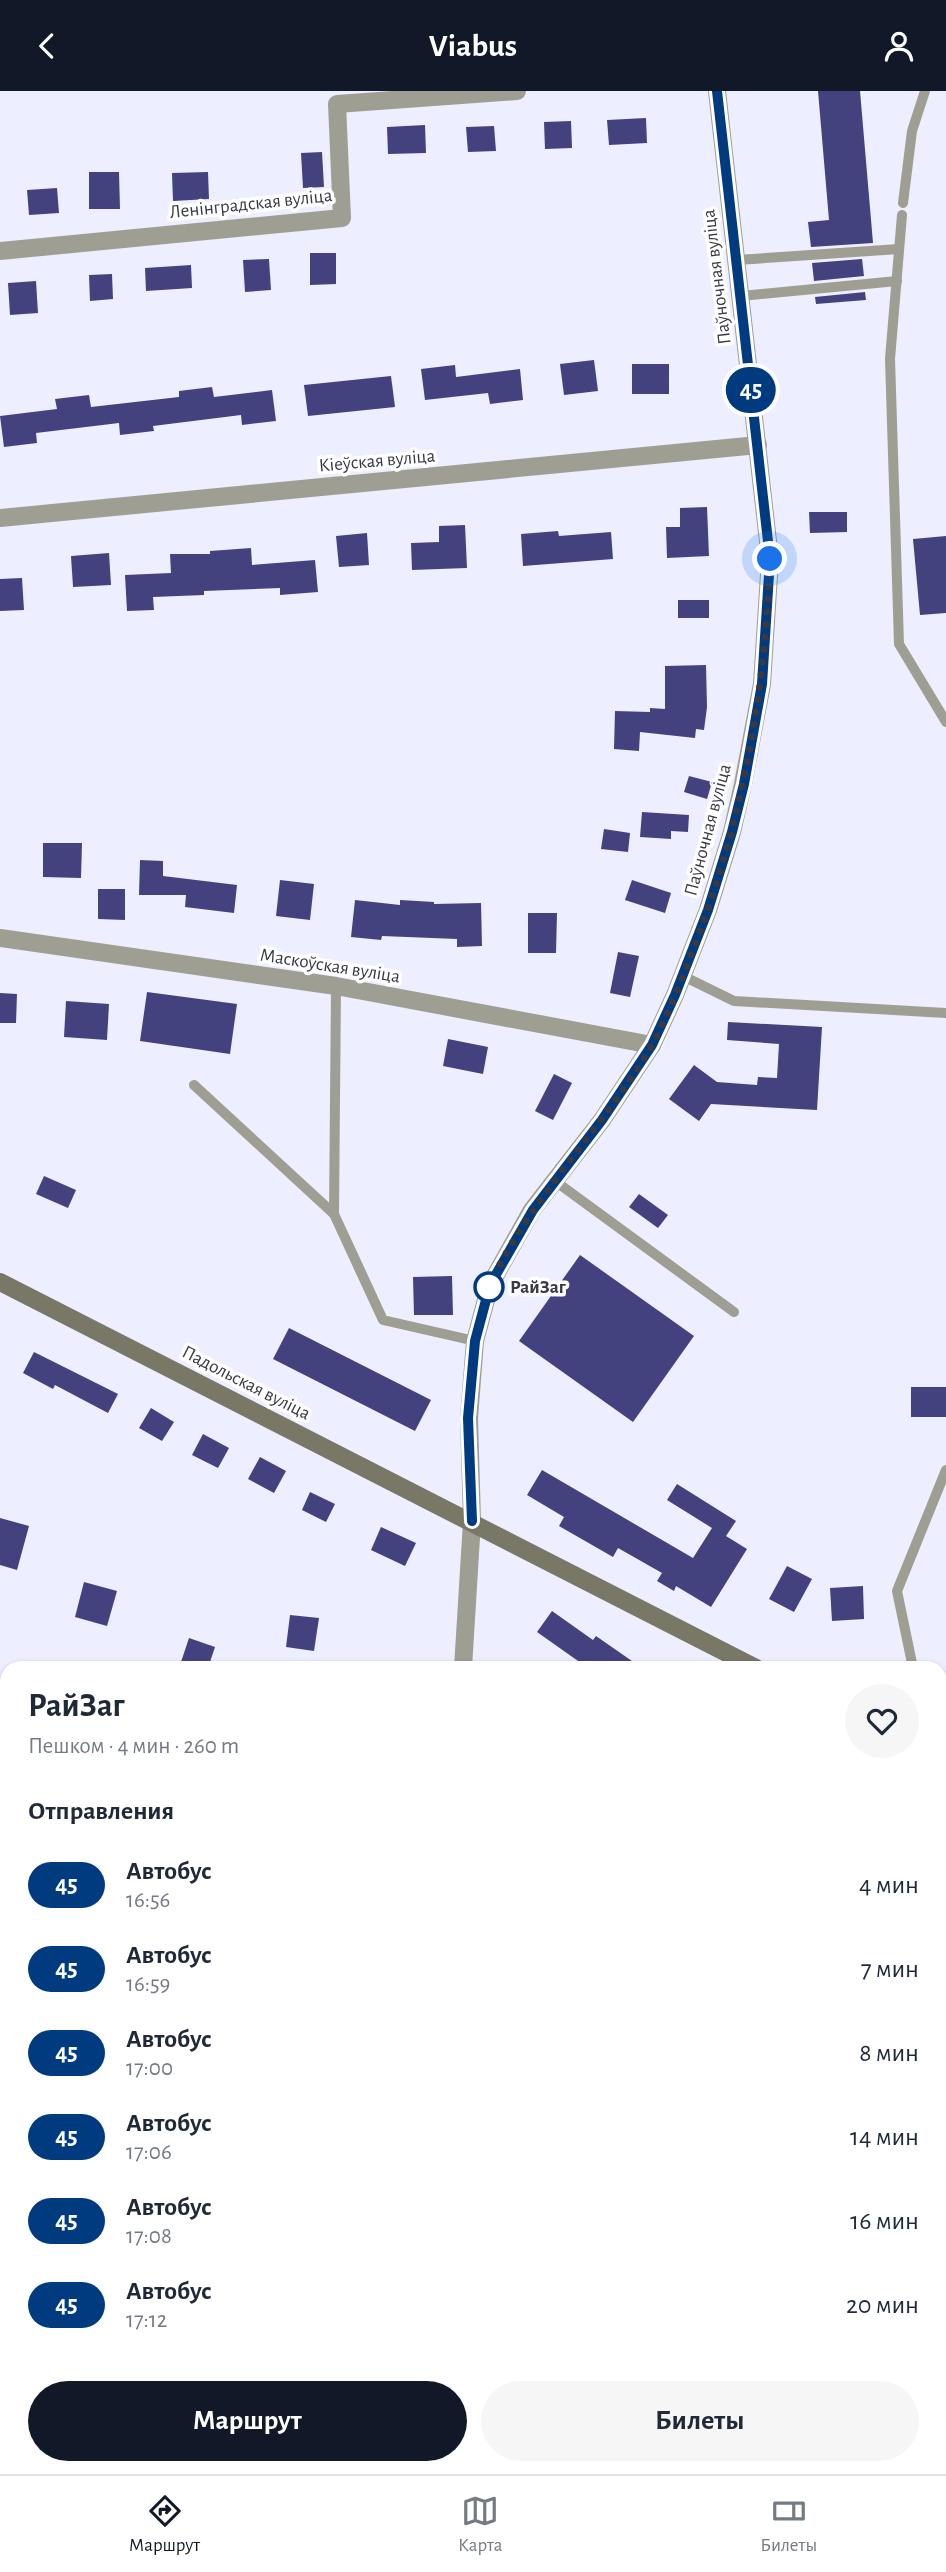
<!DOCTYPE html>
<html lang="ru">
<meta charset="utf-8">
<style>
:root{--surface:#fff;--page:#f6f6f7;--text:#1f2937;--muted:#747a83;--line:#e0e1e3;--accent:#111827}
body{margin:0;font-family:"Alegreya Sans",sans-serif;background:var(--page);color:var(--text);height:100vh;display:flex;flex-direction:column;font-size:26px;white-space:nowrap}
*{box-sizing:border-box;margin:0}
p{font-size:23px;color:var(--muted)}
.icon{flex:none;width:38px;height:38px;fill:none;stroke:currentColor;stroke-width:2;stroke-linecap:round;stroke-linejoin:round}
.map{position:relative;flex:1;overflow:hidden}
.side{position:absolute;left:0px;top:1570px;width:947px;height:814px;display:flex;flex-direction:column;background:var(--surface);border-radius:21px 21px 0 0;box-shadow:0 2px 5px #0004}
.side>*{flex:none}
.badge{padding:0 14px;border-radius:23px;font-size:24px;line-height:46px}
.you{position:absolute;width:35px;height:35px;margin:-18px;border:5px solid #fff;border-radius:50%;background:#1a73e8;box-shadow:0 0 0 10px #1a73e833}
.map>.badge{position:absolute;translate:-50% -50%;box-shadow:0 0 0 4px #fff}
h2{padding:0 28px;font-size:26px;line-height:63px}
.round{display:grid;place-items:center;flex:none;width:74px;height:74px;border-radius:37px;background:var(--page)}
.overview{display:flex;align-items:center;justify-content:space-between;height:119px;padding:0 28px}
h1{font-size:33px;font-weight:700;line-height:52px}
.button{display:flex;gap:14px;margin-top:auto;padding:14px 28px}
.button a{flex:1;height:80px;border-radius:42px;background:var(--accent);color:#fff;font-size:28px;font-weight:700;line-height:80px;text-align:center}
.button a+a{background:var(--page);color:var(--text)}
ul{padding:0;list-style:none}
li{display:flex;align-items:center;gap:21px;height:84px;padding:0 28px}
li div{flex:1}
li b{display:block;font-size:26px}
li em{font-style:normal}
li .badge{min-width:77px;font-weight:700;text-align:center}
header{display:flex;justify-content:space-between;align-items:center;height:91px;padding:0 28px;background:var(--accent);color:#fff;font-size:32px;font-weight:700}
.dock{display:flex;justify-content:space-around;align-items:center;height:98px;border-top:2px solid var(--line);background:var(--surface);font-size:19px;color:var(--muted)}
.dock a{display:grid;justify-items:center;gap:4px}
.dock .selected{color:var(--accent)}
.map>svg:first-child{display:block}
.green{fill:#d0c678}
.building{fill:#44417f}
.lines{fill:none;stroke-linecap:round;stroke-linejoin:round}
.service{stroke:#9f9e92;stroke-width:10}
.minor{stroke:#9f9e92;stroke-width:18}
.tertiary{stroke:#9f9e92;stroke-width:18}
.secondary{stroke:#797766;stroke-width:18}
.rail-casing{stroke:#72727f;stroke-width:8}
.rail{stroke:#fff;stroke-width:5;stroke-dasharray:16;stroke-linecap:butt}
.line-casing{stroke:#fff;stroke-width:16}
.line{stroke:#003b80;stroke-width:10}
.walk{stroke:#393944;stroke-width:7;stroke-dasharray:0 12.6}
.stop-dot{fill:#fff;stroke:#003b80;stroke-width:3.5}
.labels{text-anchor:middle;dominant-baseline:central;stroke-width:7;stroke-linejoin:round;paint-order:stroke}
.street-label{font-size:19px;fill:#393944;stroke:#fff}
.stop-label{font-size:19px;font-weight:bold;fill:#393944;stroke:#fff;text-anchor:start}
</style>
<header><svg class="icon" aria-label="back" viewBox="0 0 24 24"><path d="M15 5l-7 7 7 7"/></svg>Viabus<svg class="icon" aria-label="person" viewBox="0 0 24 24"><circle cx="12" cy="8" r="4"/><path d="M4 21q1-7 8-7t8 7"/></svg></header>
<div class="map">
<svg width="946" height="2383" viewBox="0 0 946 2383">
<rect width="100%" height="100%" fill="#edeeff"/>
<!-- green -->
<polygon class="green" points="377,2376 381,2378 380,2383 140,2383 140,2377"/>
<!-- building -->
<g class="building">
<polygon points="818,0 860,0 873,152 811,156 808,131 829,129"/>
<polygon points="646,27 647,52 609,54 607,29"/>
<polygon points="571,30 572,57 545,58 544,31"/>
<polygon points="425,34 426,62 388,63 387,36"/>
<polygon points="494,35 496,60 468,61 466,36"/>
<polygon points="322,61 324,96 303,97 301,62"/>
<polygon points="89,81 119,81 120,118 89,118"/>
<polygon points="208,81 209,108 173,110 172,82"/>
<polygon points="57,97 59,122 29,124 27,99"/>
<polygon points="310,162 336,162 336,193 310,194"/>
<polygon points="269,168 271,199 245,201 243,169"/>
<polygon points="862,168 864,185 814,190 812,172"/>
<polygon points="191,174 192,197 146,200 145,177"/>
<polygon points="112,183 113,208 90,210 89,184"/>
<polygon points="36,190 38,222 10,224 8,192"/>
<polygon points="865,201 866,209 816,213 815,206"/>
<polygon points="594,269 598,300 564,304 560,273"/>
<rect x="632" y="273" width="37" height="30"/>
<polygon points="455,274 456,286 520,278 523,309 490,313 488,302 425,309 421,278"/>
<polygon points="391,285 395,316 308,325 304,294"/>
<polygon points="212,296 214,306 272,299 276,330 242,334 241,324 153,335 154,340 120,344 119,332 36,342 37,352 4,356 0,325 57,318 55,308 89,304 91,316 179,306 179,300"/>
<polygon points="707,416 709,465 667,467 666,436 680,436 680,417"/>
<polygon points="809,421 847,421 847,441 810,442"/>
<polygon points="465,434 467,477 412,479 411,452 439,451 439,435"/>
<polygon points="558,440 559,445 611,441 613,468 523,475 521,443"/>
<polygon points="367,442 369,474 339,476 336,445"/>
<polygon points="946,445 946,522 920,524 913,448"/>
<polygon points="251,457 252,474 315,469 318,501 280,504 280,497 204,500 204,504 153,506 154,519 127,520 125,484 171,482 170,463 210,463 210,460"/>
<polygon points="109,462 111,494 73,496 71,465"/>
<polygon points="22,487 24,519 0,520 0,488"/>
<rect x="678" y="509" width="31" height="18"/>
<polygon points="706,574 707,616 704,639 696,638 695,647 640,641 639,660 614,658 615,620 650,621 650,617 665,618 665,575"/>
<polygon points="689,685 712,691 707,708 684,701"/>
<polygon points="642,721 689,724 688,741 671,740 671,748 640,746"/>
<polygon points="604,738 630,742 628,761 601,758"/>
<polygon points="43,752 82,752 81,787 43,786"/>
<polygon points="140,769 163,770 163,785 237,794 234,822 185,816 186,804 139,804"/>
<polygon points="280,789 314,793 310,829 276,825"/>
<polygon points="632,789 671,802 665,822 625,809"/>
<polygon points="98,798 125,798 125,829 98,828"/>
<polygon points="355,809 400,814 400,809 434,811 434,813 481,812 482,855 457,856 457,848 382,845 381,849 351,846"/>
<polygon points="528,822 557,822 556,862 528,862"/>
<polygon points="618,861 639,865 630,906 610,902"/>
<polygon points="147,901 237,913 230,963 140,950"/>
<polygon points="0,902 17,903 16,932 0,932"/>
<polygon points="66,910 109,913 107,949 64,946"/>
<polygon points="728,931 822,936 817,1019 711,1013 699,1030 669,1008 694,974 717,991 757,994 758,986 777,987 779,953 727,949"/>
<polygon points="448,948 488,956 483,983 443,975"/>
<polygon points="554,983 572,992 553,1029 535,1020"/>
<polygon points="44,1085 76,1099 68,1117 36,1103"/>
<polygon points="639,1103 668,1124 658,1137 629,1116"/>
<polygon points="580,1164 694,1245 633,1331 519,1250"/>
<polygon points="452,1185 453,1224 414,1224 413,1186"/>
<polygon points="289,1237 431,1309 415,1340 273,1268"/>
<polygon points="34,1261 118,1303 108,1322 55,1294 53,1298 23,1282"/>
<rect x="911" y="1296" width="35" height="30"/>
<polygon points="151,1317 174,1331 162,1350 139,1337"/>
<polygon points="203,1343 229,1357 218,1377 192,1364"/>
<polygon points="260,1366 286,1380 274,1402 248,1388"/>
<polygon points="542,1379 693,1467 712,1437 667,1409 677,1393 736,1430 726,1445 747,1458 711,1516 676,1495 674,1500 657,1490 662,1482 618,1457 613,1466 559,1435 564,1426 527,1404"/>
<polygon points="310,1401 335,1413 326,1431 302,1419"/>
<polygon points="0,1427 29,1435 17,1479 0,1474"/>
<polygon points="381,1436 416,1452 405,1475 371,1459"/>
<polygon points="787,1475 812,1488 794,1521 769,1508"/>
<polygon points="84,1491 117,1500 107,1535 75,1526"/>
<polygon points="863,1495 864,1528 832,1530 830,1497"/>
<polygon points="552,1520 593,1549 596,1545 642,1577 588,1577 537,1541"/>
<polygon points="290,1524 319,1527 314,1560 286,1556"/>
<polygon points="189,1547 215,1556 208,1577 179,1577"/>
</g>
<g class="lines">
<!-- service -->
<g class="service">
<polyline points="903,112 912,40 925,0"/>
<polyline points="902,124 890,268 899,553 946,631"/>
<polyline points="737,169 899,158"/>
<polyline points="741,205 897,190"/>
<polyline points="683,885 734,910 946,922"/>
<polyline points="194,994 334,1123 383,1229 475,1250"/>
<polyline points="555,1090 734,1221"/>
<polyline points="334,1123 336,895"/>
<polyline points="913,1577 897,1500 946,1379"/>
<polyline points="940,1986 946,1985"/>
<polyline points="168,2376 168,2383"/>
<polyline points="407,2383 438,2377 508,2383"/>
</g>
<!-- minor -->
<g class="minor">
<polyline points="0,160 342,127 337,13 517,0"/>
<polyline points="0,847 336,895 652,954"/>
<polyline points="463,1577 472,1430"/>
<polyline points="0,1618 7,1619"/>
</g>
<!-- tertiary -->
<g class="tertiary">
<polyline points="0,427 758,354"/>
<polyline points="472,1430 469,1327 475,1250 490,1194 532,1119 602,1029 652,954 675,904 708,819 732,741 743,693 762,593 770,468 717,0"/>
</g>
<!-- secondary -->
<g class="secondary">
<polyline points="0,1191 756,1577"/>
<polyline points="940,1616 946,1615"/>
</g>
<!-- rail casing -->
<g class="rail-casing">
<g id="rail">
<polyline points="940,1860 946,1859"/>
<polyline points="0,1925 7,1925"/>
<polyline points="0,2018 7,2019"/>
<polyline points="940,2098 946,2097"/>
<polyline points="940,2172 946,2171"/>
<polyline points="940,2206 946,2206"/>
<polyline points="0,2223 7,2223"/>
<polyline points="940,2224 946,2223"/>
<polyline points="0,2240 7,2239"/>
<polyline points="0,2256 7,2256"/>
<polyline points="940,2280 946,2280"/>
</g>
</g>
<!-- rail -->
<use href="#rail" class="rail"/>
</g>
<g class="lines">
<!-- line casing -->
<g class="line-casing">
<polyline id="line" points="472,1430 468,1327 475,1250 490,1194 533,1119 602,1029 652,954 675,904 708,819 732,741 744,693 762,593 770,468 717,0"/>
</g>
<!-- line -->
<use href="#line" class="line"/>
<!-- walk -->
<path class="walk" d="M 489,1196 C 529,1107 603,1039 652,954 C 668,925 680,892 692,862 C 742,733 765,606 770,468"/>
</g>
<!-- markers -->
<circle class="stop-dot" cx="489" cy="1196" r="14"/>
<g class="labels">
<!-- street labels -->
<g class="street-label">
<text transform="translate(251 113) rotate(-6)">Ленінградская вуліца</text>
<text transform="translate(717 186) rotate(-97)">Паўночная вуліца</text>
<text transform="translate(377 370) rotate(-5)">Кіеўская вуліца</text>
<text transform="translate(708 739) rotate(-75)">Паўночная вуліца</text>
<text transform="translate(330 875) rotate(9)">Маскоўская вуліца</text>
<text transform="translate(246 1292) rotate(27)">Падольская вуліца</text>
</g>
<!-- stop labels -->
<g class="stop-label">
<text x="510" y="1196">РайЗаг</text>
</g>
</g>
</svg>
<div class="you" style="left:770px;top:468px"></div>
<b class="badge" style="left:751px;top:299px;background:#003b80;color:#fff">45</b>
<section class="side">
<div class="overview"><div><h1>РайЗаг</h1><p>Пешком · 4 мин · 260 m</p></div><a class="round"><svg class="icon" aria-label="heart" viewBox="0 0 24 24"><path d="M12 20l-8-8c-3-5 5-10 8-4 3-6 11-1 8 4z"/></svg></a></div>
<h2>Отправления</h2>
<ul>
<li><span class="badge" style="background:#003b80;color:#fff">45</span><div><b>Автобус</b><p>16:56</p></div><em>4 мин</em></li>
<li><span class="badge" style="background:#003b80;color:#fff">45</span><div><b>Автобус</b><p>16:59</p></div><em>7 мин</em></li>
<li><span class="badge" style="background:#003b80;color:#fff">45</span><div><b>Автобус</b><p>17:00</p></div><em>8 мин</em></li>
<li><span class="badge" style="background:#003b80;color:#fff">45</span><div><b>Автобус</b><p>17:06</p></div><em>14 мин</em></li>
<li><span class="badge" style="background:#003b80;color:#fff">45</span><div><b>Автобус</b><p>17:08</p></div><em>16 мин</em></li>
<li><span class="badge" style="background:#003b80;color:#fff">45</span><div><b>Автобус</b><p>17:12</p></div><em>20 мин</em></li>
</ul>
<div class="button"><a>Маршрут</a><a>Билеты</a></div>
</section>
</div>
<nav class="dock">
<a class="selected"><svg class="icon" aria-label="directions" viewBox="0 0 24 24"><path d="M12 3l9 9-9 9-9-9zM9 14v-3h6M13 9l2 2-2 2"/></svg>Маршрут</a>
<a><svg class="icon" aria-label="map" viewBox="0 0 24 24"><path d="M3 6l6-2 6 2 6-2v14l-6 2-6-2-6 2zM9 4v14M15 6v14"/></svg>Карта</a>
<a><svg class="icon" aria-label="tickets" viewBox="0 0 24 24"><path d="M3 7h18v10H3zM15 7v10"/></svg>Билеты</a>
</nav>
